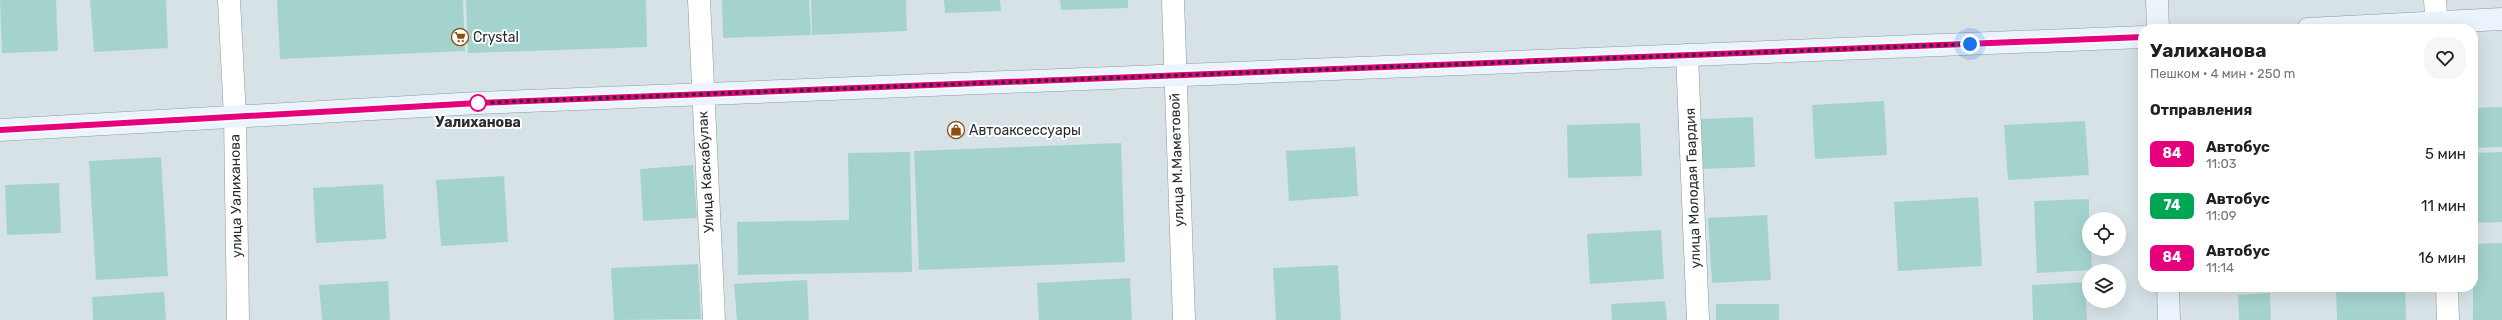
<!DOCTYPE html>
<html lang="ru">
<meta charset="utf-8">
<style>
:root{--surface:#fff;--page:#f6f6f6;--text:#202124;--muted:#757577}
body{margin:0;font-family:Rubik,sans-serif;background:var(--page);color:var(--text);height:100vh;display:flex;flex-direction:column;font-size:15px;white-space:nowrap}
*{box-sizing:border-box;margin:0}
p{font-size:13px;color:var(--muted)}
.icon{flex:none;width:22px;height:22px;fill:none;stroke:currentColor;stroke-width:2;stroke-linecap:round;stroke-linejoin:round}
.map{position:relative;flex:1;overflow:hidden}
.side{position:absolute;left:2138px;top:24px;width:340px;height:268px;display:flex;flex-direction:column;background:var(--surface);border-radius:16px;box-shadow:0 4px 16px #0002}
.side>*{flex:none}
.badge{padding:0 8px;border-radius:6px;font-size:14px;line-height:26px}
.buttons{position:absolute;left:2082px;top:212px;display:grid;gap:8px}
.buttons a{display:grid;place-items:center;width:44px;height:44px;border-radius:50%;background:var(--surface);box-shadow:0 4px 16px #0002;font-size:20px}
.you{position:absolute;width:20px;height:20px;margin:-10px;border:3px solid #fff;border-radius:50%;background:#1a73e8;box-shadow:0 0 0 6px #1a73e833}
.map>.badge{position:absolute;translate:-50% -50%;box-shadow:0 0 0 2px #fff}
h2{padding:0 12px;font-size:15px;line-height:36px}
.round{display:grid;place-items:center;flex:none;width:42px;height:42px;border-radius:16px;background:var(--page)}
.head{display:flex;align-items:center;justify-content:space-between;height:68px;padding:0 12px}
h1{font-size:19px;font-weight:700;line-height:30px}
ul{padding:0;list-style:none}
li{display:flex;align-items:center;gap:12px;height:52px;padding:0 12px}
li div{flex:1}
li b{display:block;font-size:15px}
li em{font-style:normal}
li .badge{min-width:44px;font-weight:700;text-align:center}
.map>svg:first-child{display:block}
.building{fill:#a4d3cd}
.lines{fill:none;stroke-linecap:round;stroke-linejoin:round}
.street-casing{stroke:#8e999c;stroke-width:23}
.secondary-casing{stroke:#8e999c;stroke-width:23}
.street{stroke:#fff;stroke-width:22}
.secondary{stroke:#ebf4fd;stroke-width:22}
.line-casing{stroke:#fff;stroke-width:9}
.line{stroke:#e6007e;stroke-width:6}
.walk{stroke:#292d2f;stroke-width:4;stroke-dasharray:0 7.2}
.stop-dot{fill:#fff;stroke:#e6007e;stroke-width:2}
.labels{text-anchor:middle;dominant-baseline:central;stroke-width:4;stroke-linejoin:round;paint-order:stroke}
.poi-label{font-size:14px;fill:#292d2f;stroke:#fff;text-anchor:start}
.stop-label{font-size:14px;font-weight:bold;fill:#292d2f;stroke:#fff}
.street-label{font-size:14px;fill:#292d2f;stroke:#fff}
</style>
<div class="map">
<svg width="2502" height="320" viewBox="0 0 2502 320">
<rect width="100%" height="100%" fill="#d7e2e6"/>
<!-- building -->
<g class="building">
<polygon points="0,0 56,0 58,51 2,53"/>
<polygon points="90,0 166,0 168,48 94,52"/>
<polygon points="277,0 463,0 465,51 280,59"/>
<polygon points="466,0 646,0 647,47 468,53"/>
<polygon points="722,0 809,0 811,35 723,38"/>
<polygon points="811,0 906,0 907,31 812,35"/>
<polygon points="944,0 1000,0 1001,11 945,13"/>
<polygon points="1060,0 1128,0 1128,8 1061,10"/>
<polygon points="1884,101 1887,155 1815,159 1812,105"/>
<polygon points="2502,107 2502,147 2473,148 2473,108"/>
<polygon points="1753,117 1755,167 1702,169 1700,119"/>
<polygon points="2085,121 2089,175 2008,180 2004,125"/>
<polygon points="1640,123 1642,176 1568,178 1567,125"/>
<polygon points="1121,143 1125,262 919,270 914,151"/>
<polygon points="1355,147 1358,196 1289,201 1286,151"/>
<polygon points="910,152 912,272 738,275 737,222 849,220 848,153"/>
<polygon points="2502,152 2502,222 2473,223 2473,153"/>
<polygon points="161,157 168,276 96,280 89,161"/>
<polygon points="693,165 697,218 643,221 640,169"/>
<polygon points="504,176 508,242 441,246 436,180"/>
<polygon points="59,183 61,233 7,235 5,185"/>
<polygon points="383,184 386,239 316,243 313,188"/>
<polygon points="1978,197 1982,266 1898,271 1894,202"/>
<polygon points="2089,199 2089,249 2091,249 2092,270 2037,273 2034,201"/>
<polygon points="1767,215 1771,280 1712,283 1708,218"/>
<polygon points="1661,230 1664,279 1590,284 1587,234"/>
<polygon points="2502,243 2502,320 2473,320 2473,244"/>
<polygon points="698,264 701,319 614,320 611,268"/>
<polygon points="1338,265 1341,320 1276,320 1273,268"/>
<polygon points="1130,278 1132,320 1039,320 1037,283"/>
<polygon points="807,280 809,320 737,320 734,284"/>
<polygon points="388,281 390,320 322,320 319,285"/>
<polygon points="2085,282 2087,320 2033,320 2032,285"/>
<polygon points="2336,287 2405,287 2406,320 2337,320"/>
<polygon points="164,292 166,320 93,320 92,297"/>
<polygon points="2270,293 2271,320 2239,320 2238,295"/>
<polygon points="1665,301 1667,320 1612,320 1611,304"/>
<rect x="1716" y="304" width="63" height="16"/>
</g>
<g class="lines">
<!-- street casing -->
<g class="street-casing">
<g id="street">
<polyline points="229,0 235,117 238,320"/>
<polyline points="699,0 714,320"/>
<polyline points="1173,0 1184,320"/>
<polyline points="2435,0 2437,29"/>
<polyline points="1687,55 1698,320"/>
<polyline points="2447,287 2448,320"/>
</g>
</g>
<!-- secondary casing -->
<g class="secondary-casing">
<g id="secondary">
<polyline points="2157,0 2158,29"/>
<polyline points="2308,29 2502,19"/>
<polyline points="0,130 478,103 2143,37"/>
<polyline points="2168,287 2169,320"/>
</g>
</g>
<!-- street -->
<use href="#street" class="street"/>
<!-- secondary -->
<use href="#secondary" class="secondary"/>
</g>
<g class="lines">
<!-- line casing -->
<g class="line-casing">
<polyline id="line" points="0,130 478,103 2143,37"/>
</g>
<!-- line -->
<use href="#line" class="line"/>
<!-- walk -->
<polyline class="walk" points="478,103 1970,44"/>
</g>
<!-- icons -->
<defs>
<g id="supermarket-ring" transform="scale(0.9)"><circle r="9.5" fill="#fff" stroke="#8e4f15" stroke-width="1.5"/><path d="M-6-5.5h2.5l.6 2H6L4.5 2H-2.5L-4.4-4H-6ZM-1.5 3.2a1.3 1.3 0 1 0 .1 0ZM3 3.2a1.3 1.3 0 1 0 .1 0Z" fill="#8e4f15"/></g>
<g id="shop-ring" transform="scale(0.9)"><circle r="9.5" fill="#fff" stroke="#8e4f15" stroke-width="1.5"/><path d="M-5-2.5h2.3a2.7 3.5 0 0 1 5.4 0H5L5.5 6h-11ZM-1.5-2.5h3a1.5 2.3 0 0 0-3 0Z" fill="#8e4f15"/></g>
</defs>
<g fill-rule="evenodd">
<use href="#supermarket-ring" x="460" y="37"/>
<use href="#shop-ring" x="956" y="130"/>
</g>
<!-- markers -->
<circle class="stop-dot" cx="478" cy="103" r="8"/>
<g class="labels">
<!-- poi labels -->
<g class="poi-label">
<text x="473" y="37">Crystal</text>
<text x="969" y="130">Автоаксессуары</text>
</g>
<!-- stop labels -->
<g class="stop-label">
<text x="478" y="122">Уалиханова</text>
</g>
<!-- street labels -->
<g class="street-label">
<text transform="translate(1177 160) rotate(-92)">улица М.Маметовой</text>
<text transform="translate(706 172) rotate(-93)">Улица Каскабулак</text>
<text transform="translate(1693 188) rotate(-92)">улица Молодая Гвардия</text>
<text transform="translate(236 196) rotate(-91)">улица Уалиханова</text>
</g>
</g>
</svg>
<div class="buttons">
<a><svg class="icon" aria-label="locate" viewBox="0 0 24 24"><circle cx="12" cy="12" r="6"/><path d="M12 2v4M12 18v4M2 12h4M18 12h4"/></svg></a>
<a><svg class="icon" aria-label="layers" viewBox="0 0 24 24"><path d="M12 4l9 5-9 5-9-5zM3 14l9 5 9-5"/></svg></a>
</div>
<div class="you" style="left:1970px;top:44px"></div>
<section class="side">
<div class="head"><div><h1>Уалиханова</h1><p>Пешком · 4 мин · 250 m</p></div><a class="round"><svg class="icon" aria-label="heart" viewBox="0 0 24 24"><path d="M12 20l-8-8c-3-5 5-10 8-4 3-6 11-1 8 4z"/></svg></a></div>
<h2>Отправления</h2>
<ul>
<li><span class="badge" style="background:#e6007e;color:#fff">84</span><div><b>Автобус</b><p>11:03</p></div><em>5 мин</em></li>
<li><span class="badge" style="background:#00a651;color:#fff">74</span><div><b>Автобус</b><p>11:09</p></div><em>11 мин</em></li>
<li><span class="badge" style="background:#e6007e;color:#fff">84</span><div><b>Автобус</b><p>11:14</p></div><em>16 мин</em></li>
</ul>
</section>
</div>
